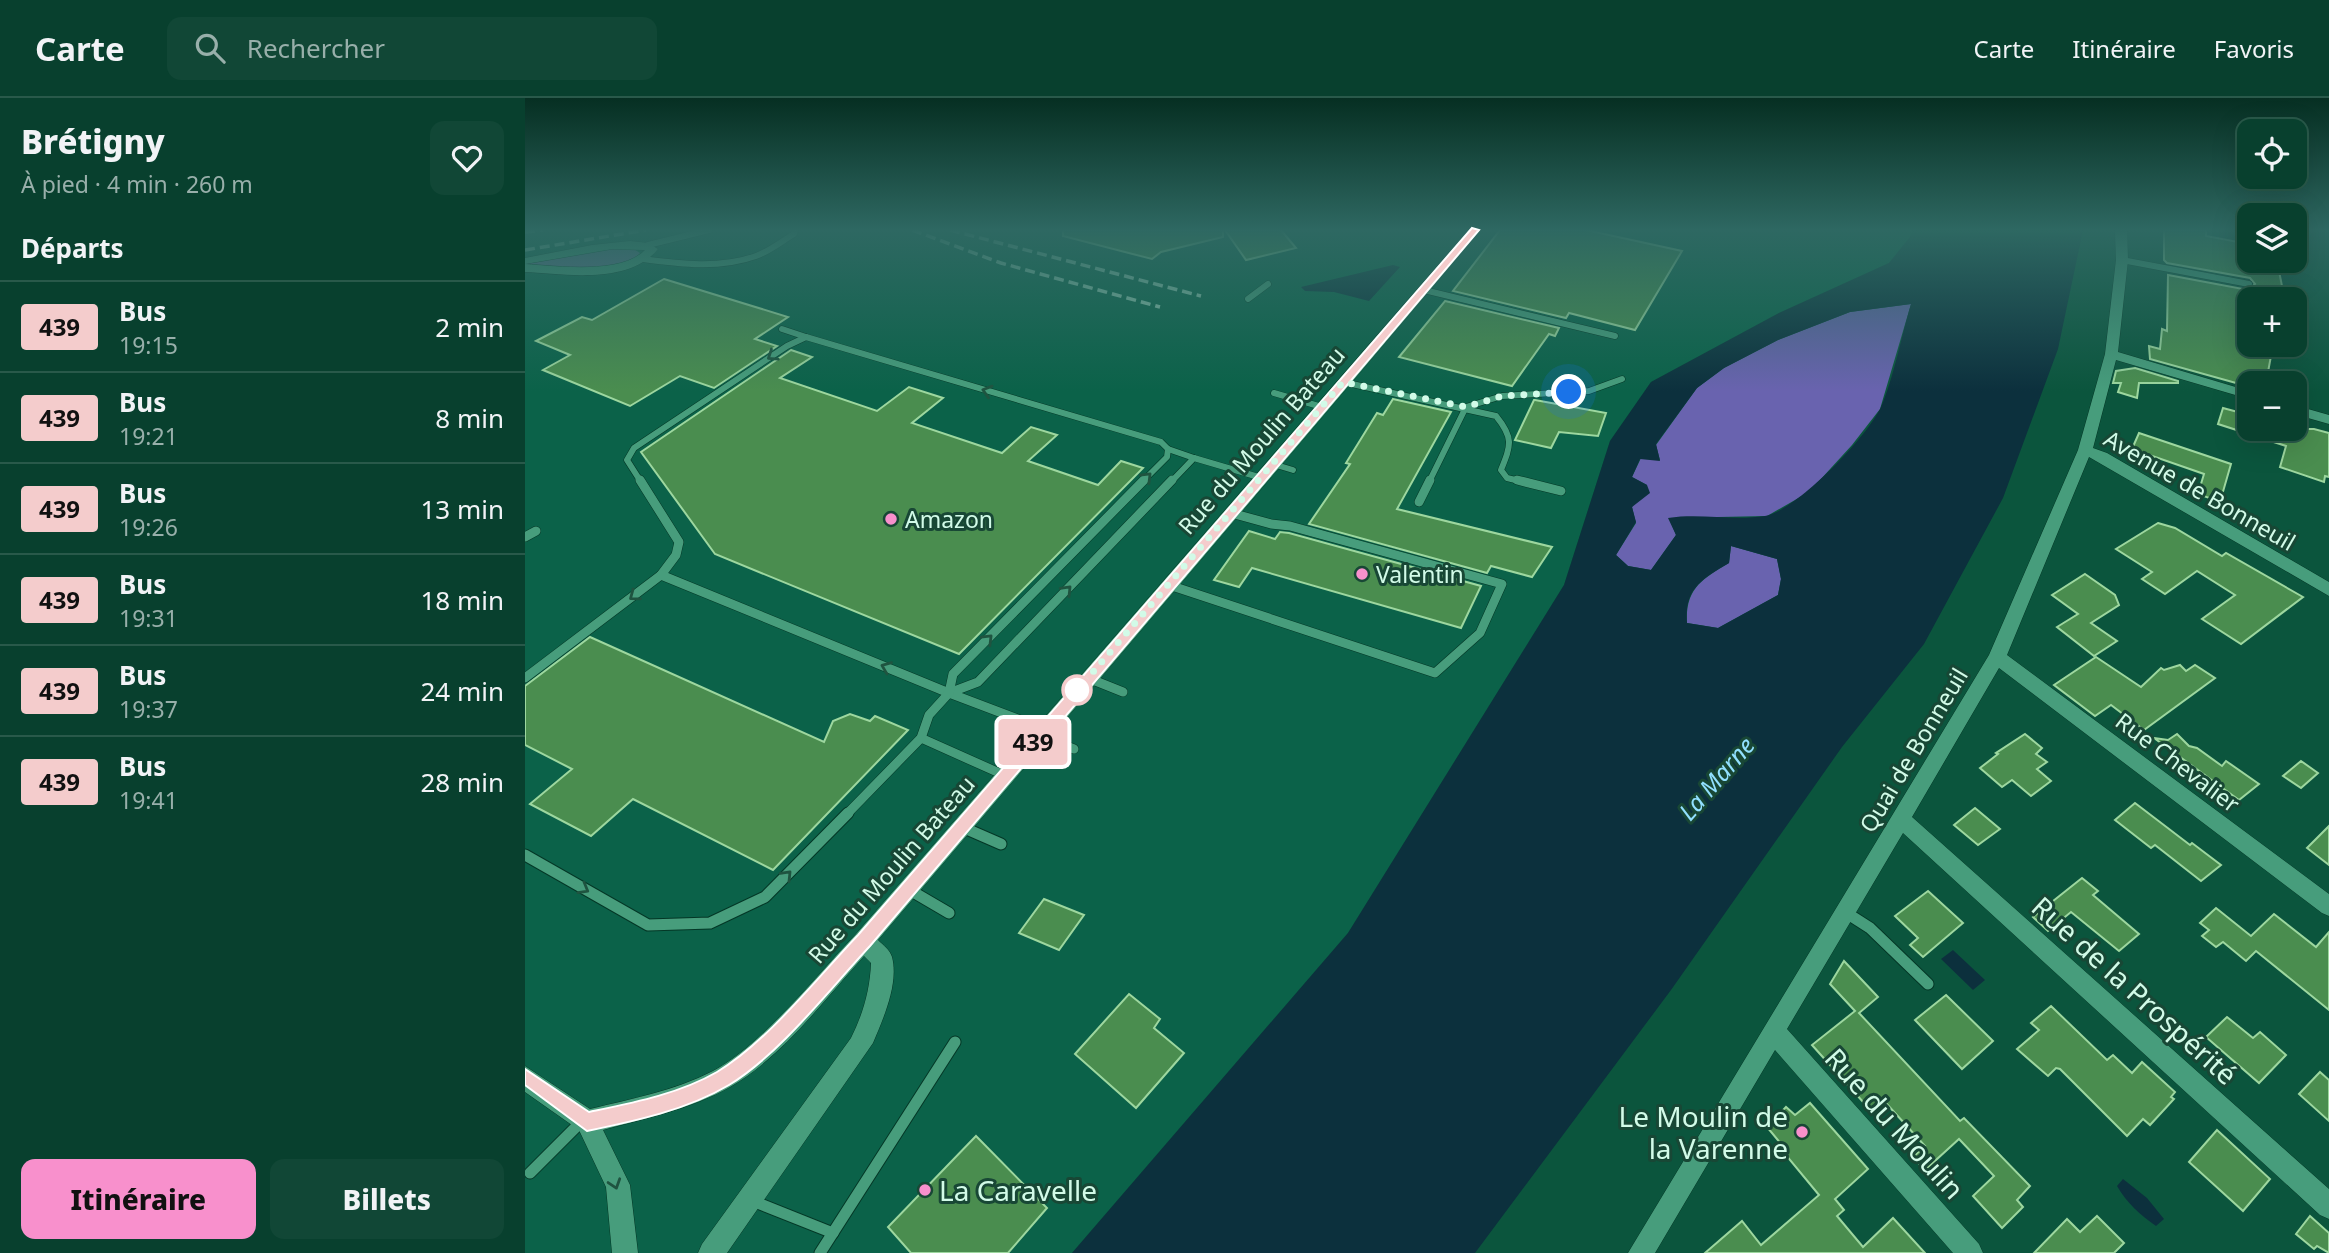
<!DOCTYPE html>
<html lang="fr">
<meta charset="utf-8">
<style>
:root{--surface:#08402e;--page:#114736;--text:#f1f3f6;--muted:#98afaa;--line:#29594a;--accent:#f890cc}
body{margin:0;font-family:"Noto Sans",sans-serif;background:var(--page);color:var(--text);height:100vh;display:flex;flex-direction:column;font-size:26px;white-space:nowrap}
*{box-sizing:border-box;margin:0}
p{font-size:23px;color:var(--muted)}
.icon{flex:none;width:38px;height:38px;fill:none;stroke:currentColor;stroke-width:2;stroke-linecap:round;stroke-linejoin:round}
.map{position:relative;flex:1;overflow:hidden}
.sheet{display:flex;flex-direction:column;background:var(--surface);width:525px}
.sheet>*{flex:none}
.badge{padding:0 14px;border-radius:5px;font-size:24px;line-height:46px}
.fabs{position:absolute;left:1712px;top:21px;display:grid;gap:14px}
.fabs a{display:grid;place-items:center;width:70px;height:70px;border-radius:14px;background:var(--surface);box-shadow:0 7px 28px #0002,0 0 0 2px var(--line);font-size:35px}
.you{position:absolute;width:35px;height:35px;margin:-18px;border:5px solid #fff;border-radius:50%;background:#1a73e8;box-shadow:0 0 0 10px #1a73e833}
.map>.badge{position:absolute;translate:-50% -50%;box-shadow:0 0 0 4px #fff}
h2{padding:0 21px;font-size:26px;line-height:63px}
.round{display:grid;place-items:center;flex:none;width:74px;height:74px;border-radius:14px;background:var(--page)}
.overview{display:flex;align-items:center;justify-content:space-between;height:119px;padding:0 21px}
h1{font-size:33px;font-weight:800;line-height:52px}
.cta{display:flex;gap:14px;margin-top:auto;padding:14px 21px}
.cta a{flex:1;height:80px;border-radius:14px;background:var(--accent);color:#111;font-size:28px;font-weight:800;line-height:80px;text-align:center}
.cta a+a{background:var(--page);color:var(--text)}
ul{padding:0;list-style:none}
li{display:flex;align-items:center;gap:21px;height:91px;padding:0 21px;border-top:2px solid var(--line)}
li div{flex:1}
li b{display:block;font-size:26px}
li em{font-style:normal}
li .badge{min-width:77px;font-weight:700;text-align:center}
header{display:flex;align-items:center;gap:42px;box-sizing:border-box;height:98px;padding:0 35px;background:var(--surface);border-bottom:2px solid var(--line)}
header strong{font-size:33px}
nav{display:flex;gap:38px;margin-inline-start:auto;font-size:24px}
.search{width:490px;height:63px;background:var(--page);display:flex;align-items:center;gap:18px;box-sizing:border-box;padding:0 24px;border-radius:14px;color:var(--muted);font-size:26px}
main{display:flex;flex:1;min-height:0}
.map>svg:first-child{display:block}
.built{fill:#0b6249}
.green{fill:#6d6c99}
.forest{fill:#6963af}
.water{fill:#0c303d;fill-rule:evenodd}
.building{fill:#4a8d4f;stroke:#9dd79f;stroke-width:2}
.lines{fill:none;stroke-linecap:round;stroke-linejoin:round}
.service-far2-casing{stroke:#043726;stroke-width:7}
.service-far1-casing{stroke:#043726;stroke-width:10}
.service-casing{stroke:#043726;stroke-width:13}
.minor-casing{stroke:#043726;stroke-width:1}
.service-far2{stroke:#479d7c;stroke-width:6}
.service-far1{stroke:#479d7c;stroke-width:9}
.service{stroke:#479d7c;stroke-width:11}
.minor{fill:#479d7c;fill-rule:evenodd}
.rail{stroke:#90c4af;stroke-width:3.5;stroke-dasharray:10 5;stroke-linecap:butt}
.oneway{stroke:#1f5440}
.line{fill:#f4cccc;stroke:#fff;stroke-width:2}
.walk{stroke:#d2fbe8;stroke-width:7;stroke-dasharray:0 12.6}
.poi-dot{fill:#f890cc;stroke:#184735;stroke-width:2.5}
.stop-dot{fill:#fff;stroke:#f4cccc;stroke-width:3.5}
.labels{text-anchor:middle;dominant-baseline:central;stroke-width:6;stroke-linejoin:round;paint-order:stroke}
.street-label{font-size:23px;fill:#d2fbe8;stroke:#184735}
.poi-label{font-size:23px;fill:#d2fbe8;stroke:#184735;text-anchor:start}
.water-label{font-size:24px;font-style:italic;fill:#92e0ff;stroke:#184735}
.near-street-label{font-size:28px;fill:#d2fbe8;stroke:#184735}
.near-poi-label{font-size:28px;fill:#d2fbe8;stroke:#184735;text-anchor:end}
</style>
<header>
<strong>Carte</strong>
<div class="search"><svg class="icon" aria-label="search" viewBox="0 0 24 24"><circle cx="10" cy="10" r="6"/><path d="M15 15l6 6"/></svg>Rechercher</div>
<nav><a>Carte</a><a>Itinéraire</a><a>Favoris</a></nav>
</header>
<main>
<section class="sheet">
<div class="overview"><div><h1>Brétigny</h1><p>À pied · 4 min · 260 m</p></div><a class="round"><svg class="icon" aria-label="heart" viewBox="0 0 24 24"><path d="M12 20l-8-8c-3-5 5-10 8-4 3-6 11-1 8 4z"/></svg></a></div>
<h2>Départs</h2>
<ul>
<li><span class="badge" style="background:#f4cccc;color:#111">439</span><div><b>Bus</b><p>19:15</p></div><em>2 min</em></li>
<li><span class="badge" style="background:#f4cccc;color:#111">439</span><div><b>Bus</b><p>19:21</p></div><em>8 min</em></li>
<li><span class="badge" style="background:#f4cccc;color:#111">439</span><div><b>Bus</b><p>19:26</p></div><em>13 min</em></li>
<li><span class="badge" style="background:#f4cccc;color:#111">439</span><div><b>Bus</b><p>19:31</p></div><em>18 min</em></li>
<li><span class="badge" style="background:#f4cccc;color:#111">439</span><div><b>Bus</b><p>19:37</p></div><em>24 min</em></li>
<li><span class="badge" style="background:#f4cccc;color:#111">439</span><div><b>Bus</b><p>19:41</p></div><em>28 min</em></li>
</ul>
<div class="cta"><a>Itinéraire</a><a>Billets</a></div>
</section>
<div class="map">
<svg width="1804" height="1155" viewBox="0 0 1804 1155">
<rect width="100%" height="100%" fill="#0b553d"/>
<!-- built -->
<polygon class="built" points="0,132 1387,132 1385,139 1364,165 1254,215 1126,284 1085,343 1039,487 823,835 547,1155 0,1155"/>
<!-- green -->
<path class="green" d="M 87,150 L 107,150 L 115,155 C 98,176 27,168 0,168 L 0,164 Z"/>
<!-- forest -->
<g class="forest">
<polygon points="1386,206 1355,311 1327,347 1284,394 1242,418 1144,420 1151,437 1126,472 1103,468 1091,457 1111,425 1107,409 1122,387 1107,379 1116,360 1135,362 1131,347 1172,290 1199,270 1253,242 1325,214"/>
<path d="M 1206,448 L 1252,461 L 1256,481 L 1253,497 L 1193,530 L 1162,525 C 1160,491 1177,481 1204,465 Z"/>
</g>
<!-- water -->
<g class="water">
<path d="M 1387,132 L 1558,132 L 1533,251 L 1478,400 L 1399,546 L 1317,649 L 1146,892 L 950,1155 L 547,1155 L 823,835 L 1039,487 L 1085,343 L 1126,284 L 1254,215 L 1364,165 L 1385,139 ZM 1386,206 C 1377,236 1368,282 1356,309 C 1343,338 1271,413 1240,418 C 1208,423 1175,415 1143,420 L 1151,437 L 1126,472 L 1103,468 L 1091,457 L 1111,424 L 1107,409 L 1125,395 L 1122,387 L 1107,379 L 1115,361 L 1135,363 L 1131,346 L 1172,290 L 1199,270 L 1253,242 L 1325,214 ZM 1206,448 L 1252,461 L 1256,481 L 1253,497 L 1193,530 L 1162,525 C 1159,491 1177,481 1204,465 Z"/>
<polygon points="868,167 875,169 844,203 809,194 780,193 776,189"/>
<polygon points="1428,852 1460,882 1448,892 1416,861"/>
<path d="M 1598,1081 L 1622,1100 L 1639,1121 L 1631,1128 C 1615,1117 1602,1105 1592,1088 Z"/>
</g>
<!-- building -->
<g class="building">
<polygon points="538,132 698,132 698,139 636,154 627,161 538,138"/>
<polygon points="700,132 756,132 771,150 721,162"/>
<polygon points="975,132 1061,132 1157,153 1110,232 1044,215 1041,220 928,193"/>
<polygon points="1639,132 1681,132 1681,138 1724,146 1724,166 1754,173 1757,188 1755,200 1724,194 1724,247 1748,247 1741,285 1711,285 1625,261 1624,248 1635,251 1637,231 1642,233 1643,177 1723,192 1730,186 1725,180 1642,165 1639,162"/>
<polygon points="139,181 263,219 230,241 252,248 189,290 155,278 105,308 18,272 45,257 11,243 57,219 67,222"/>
<polygon points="920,203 1034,230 1030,238 1024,236 987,288 874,259"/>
<polygon points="266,252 287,259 255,280 352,313 384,289 418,300 387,325 477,355 506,329 532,337 503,363 573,387 596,363 618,370 434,556 190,456 116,354"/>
<polygon points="1610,270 1653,283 1653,285 1614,285 1612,300 1593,294 1596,285 1588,285 1591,273"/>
<polygon points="868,301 926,314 872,411 1027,449 1007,479 966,468 962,475 784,426 825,366 821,365 852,315 858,317"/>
<polygon points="1009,302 1010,302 1081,315 1073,338 1034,334 1026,350 990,342"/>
<polygon points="1698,310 1724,317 1724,331 1789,331 1804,335 1804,379 1800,378 1799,384 1755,369 1761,348 1693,326"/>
<polygon points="1614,335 1706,366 1695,404 1673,396 1679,376 1607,351"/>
<polygon points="1633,425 1650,430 1697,458 1701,455 1778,499 1716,546 1677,521 1710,497 1672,473 1640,496 1617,481 1627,474 1591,451"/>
<polygon points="724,433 750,441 755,434 764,435 956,488 936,530 727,470 714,489 689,482"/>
<polygon points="1560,476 1590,497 1594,507 1566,525 1592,543 1569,558 1532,529 1553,516 1527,497"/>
<polygon points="65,539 299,644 308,623 325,616 345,623 350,618 383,632 248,772 108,701 66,738 5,706 47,671 0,647 0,588"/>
<polygon points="1571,559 1616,589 1636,570 1639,572 1655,567 1661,573 1670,567 1690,580 1619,632 1586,607 1570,618 1529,587"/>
<polygon points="1500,636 1517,650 1511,656 1522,664 1512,671 1526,683 1506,698 1487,682 1477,689 1455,670 1473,656 1471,655"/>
<polygon points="1652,636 1664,648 1672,650 1697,668 1701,663 1734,686 1714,702 1629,640 1643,642"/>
<polygon points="1776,663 1793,675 1776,690 1758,678"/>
<polygon points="1610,705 1665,747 1667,745 1696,767 1676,783 1630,747 1626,750 1590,722"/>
<polygon points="1450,710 1475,731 1453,747 1429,727"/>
<polygon points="1804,728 1804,767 1782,750"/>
<polygon points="1557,780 1573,793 1568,797 1614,836 1594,853 1546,814 1523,833 1508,819"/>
<polygon points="1403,793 1438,825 1398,859 1385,847 1393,840 1370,818"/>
<polygon points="519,801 559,817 534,852 494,835"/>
<polygon points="1691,810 1726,838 1749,816 1791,849 1804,834 1804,912 1731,853 1721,863 1698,844 1691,849 1677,838 1684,832 1675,825"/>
<polygon points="1319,863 1353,899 1334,915 1435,1023 1439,1020 1505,1088 1492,1102 1498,1109 1477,1130 1448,1098 1469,1078 1434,1041 1400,1072 1388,1059 1400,1048 1360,1004 1348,1015 1287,947 1330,913 1305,886"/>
<polygon points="604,896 635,921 629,930 659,955 611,1010 550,956"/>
<polygon points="1421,897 1468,943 1437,971 1390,922"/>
<polygon points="1526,908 1582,962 1588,957 1607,975 1617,964 1650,994 1646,999 1649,1001 1625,1027 1618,1021 1602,1038 1535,971 1531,970 1523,978 1492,951 1514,932 1506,925"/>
<polygon points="1702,919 1728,940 1735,934 1761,957 1734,985 1681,939"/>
<polygon points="1795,974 1804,982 1804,1023 1774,996"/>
<polygon points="1285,1005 1343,1071 1310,1101 1319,1112 1312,1118 1338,1149 1368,1120 1400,1155 1180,1155 1217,1123 1236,1147 1294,1097 1260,1056 1262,1053 1242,1029 1261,1009 1270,1017"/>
<polygon points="1692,1032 1745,1081 1718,1113 1664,1064"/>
<polygon points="451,1038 522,1110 483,1155 386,1155 363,1129"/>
<polygon points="1572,1118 1599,1145 1589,1155 1509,1155 1542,1121 1555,1134"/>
<polygon points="1785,1118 1804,1135 1804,1155 1792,1148 1789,1151 1771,1136"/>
</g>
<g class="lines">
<!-- service-far2 casing -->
<g class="service-far2-casing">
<g id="service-far2">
<polyline points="123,147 184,132"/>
<path d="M 118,161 C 155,166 195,171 231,158 C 245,153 257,143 269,136 L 270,132"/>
<polyline points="1597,162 1724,186"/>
<polyline points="899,192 1090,238"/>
<polyline points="723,201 743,186"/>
<polyline points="257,231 281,239"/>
<path d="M 818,284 L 971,318 C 989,340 986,347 976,372 L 982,380 L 999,384"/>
<polyline points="749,295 797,309"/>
<polyline points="643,351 669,360"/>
<polyline points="748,366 768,372"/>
<polyline points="116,384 102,362 109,350 262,248 281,239 636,344 643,351 642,359 617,384"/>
<polyline points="646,384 669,360 737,380"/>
<polyline points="904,384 941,309 977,298 1064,293 1097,281"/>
</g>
</g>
<!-- service-far1 casing -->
<g class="service-far1-casing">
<g id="service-far1">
<polyline points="115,382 154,444 151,457 136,477"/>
<polyline points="992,382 1036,393"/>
<polyline points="894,404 905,382"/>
<polyline points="0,439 11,433"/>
<polyline points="644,487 910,575 955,535 977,486 765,428 746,426 706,415"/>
<polyline points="0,580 136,477 424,595"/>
<polyline points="563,580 598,594"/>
<polyline points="519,631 424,595 453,584 647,382"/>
<polyline points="514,637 549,651"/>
<polyline points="396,640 481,678"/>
<polyline points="321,717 396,640 404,617 424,595 428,576 619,382"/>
</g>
</g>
<!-- service casing -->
<g class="service-casing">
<g id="service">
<polyline points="437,729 476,746"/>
<polyline points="0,757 123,827 185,825 240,799 323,715"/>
<polyline points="383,791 424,815"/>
<polyline points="1320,814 1345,830 1403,886"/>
<polyline points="5,1075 58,1022"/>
<polyline points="225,1102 308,1135"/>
<polyline points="295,1155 430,944"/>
</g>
</g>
<!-- minor casing -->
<g class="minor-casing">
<g id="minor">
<path d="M 944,132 L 956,132 L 353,842 C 358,847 365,852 367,859 C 374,886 358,921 348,945 L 202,1155 L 173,1155 L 177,1146 L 326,940 C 338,916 345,892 346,865 L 339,858 C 300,901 256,960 205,989 C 166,1011 121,1020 78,1032 L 105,1087 L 113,1155 L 87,1155 L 81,1089 L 54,1032 L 0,994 L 0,968 L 65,1011 C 106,1001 149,993 188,973 C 236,948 293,876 331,836 Z"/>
<polygon points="1590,132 1602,132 1603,162 1593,254 1724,293 1724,301 1591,262 1568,350 1582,355 1804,484 1804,498 1564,359 1482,557 1804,796 1804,818 1797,815 1474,570 1387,719 1804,1091 1804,1121 1795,1117 1378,735 1262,931 1454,1146 1458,1155 1428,1155 1250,952 1130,1155 1103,1155 1464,557 1553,352 1580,256 1591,162"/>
<path d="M 105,143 L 123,145 L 133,151 C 104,187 40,176 0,174 L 0,166 C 32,168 96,177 120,152 L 87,151 L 0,166 L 0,160 L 67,147 Z"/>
<polygon points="1769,307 1804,317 1804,326 1769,316"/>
</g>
</g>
<!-- service-far2 -->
<use href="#service-far2" class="service-far2"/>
<!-- service-far1 -->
<use href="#service-far1" class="service-far1"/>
<!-- service -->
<use href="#service" class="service"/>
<!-- minor -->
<use href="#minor" class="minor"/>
<!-- rail -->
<g class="rail">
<polyline points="387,132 476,165 635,209"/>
<polyline points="425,132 676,198"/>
<polyline points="0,134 18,132"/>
<polyline points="0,152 121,132"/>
</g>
</g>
<!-- one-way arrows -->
<defs><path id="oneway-chevron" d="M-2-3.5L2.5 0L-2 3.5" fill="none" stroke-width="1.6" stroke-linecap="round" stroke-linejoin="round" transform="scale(1.75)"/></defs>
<g class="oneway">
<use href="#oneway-chevron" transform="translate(247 258) rotate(146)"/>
<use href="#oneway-chevron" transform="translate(462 293) rotate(-163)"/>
<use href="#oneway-chevron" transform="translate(622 379) rotate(-45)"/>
<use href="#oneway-chevron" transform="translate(542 492) rotate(-46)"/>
<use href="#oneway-chevron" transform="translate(109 498) rotate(143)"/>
<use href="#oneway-chevron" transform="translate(463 541) rotate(-45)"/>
<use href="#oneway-chevron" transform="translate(361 569) rotate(-158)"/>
<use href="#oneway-chevron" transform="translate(262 777) rotate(-46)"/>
<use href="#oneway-chevron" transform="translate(59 791) rotate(30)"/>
<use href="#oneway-chevron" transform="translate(90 1086) rotate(72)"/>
</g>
<!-- sky -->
<linearGradient id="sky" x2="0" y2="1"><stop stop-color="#062f22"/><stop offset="0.45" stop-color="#2e6862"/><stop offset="1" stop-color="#2e6862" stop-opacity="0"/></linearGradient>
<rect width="1804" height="293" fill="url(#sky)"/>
<!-- line -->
<path class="line" d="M 947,130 L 954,132 L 345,848 C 304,892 255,956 204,987 C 162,1012 110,1023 62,1033 L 0,987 L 0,971 L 64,1014 C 107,1005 154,996 192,974 C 242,944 292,880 333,837 Z"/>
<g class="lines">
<!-- walk -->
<polyline class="walk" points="552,592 548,597 818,284 941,309 977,298 1044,294"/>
</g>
<!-- markers -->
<g class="poi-dot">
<circle cx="366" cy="421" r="7"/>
<circle cx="837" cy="476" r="7"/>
<circle cx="1277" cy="1034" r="7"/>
<circle cx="400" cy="1092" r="7"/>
</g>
<circle class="stop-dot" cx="552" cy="592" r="14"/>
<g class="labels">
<!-- street labels -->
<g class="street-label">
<text transform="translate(736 342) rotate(-49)">Rue du Moulin Bateau</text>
<text transform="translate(1675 392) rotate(30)">Avenue de Bonneuil</text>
<text transform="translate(1388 652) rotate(-59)">Quai de Bonneuil</text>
<text transform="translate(1653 664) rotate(37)">Rue Chevalier</text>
<text transform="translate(366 771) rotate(-49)">Rue du Moulin Bateau</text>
</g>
<!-- poi labels -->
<g class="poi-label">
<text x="380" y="421">Amazon</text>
<text x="851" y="476">Valentin</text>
</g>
<!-- water labels -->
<g class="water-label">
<text transform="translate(1191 680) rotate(-49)">La Marne</text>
</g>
<!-- near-street labels -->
<g class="near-street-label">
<text transform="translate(1610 892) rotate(42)">Rue de la Prospérité</text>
<text transform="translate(1370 1025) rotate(48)">Rue du Moulin</text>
</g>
<!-- near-poi labels -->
<g class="near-poi-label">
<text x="1263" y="1018">Le Moulin de<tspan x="1263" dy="32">la Varenne</tspan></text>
<text x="414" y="1092" text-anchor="start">La Caravelle</text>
</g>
</g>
</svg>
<div class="fabs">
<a><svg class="icon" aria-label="locate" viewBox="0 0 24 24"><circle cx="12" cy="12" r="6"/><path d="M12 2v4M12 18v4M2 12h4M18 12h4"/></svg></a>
<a><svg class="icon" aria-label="layers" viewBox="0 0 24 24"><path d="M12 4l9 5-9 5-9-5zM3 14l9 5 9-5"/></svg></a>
<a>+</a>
<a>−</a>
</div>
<div class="you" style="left:1044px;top:294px"></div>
<b class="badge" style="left:508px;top:644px;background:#f4cccc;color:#111">439</b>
</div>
</main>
